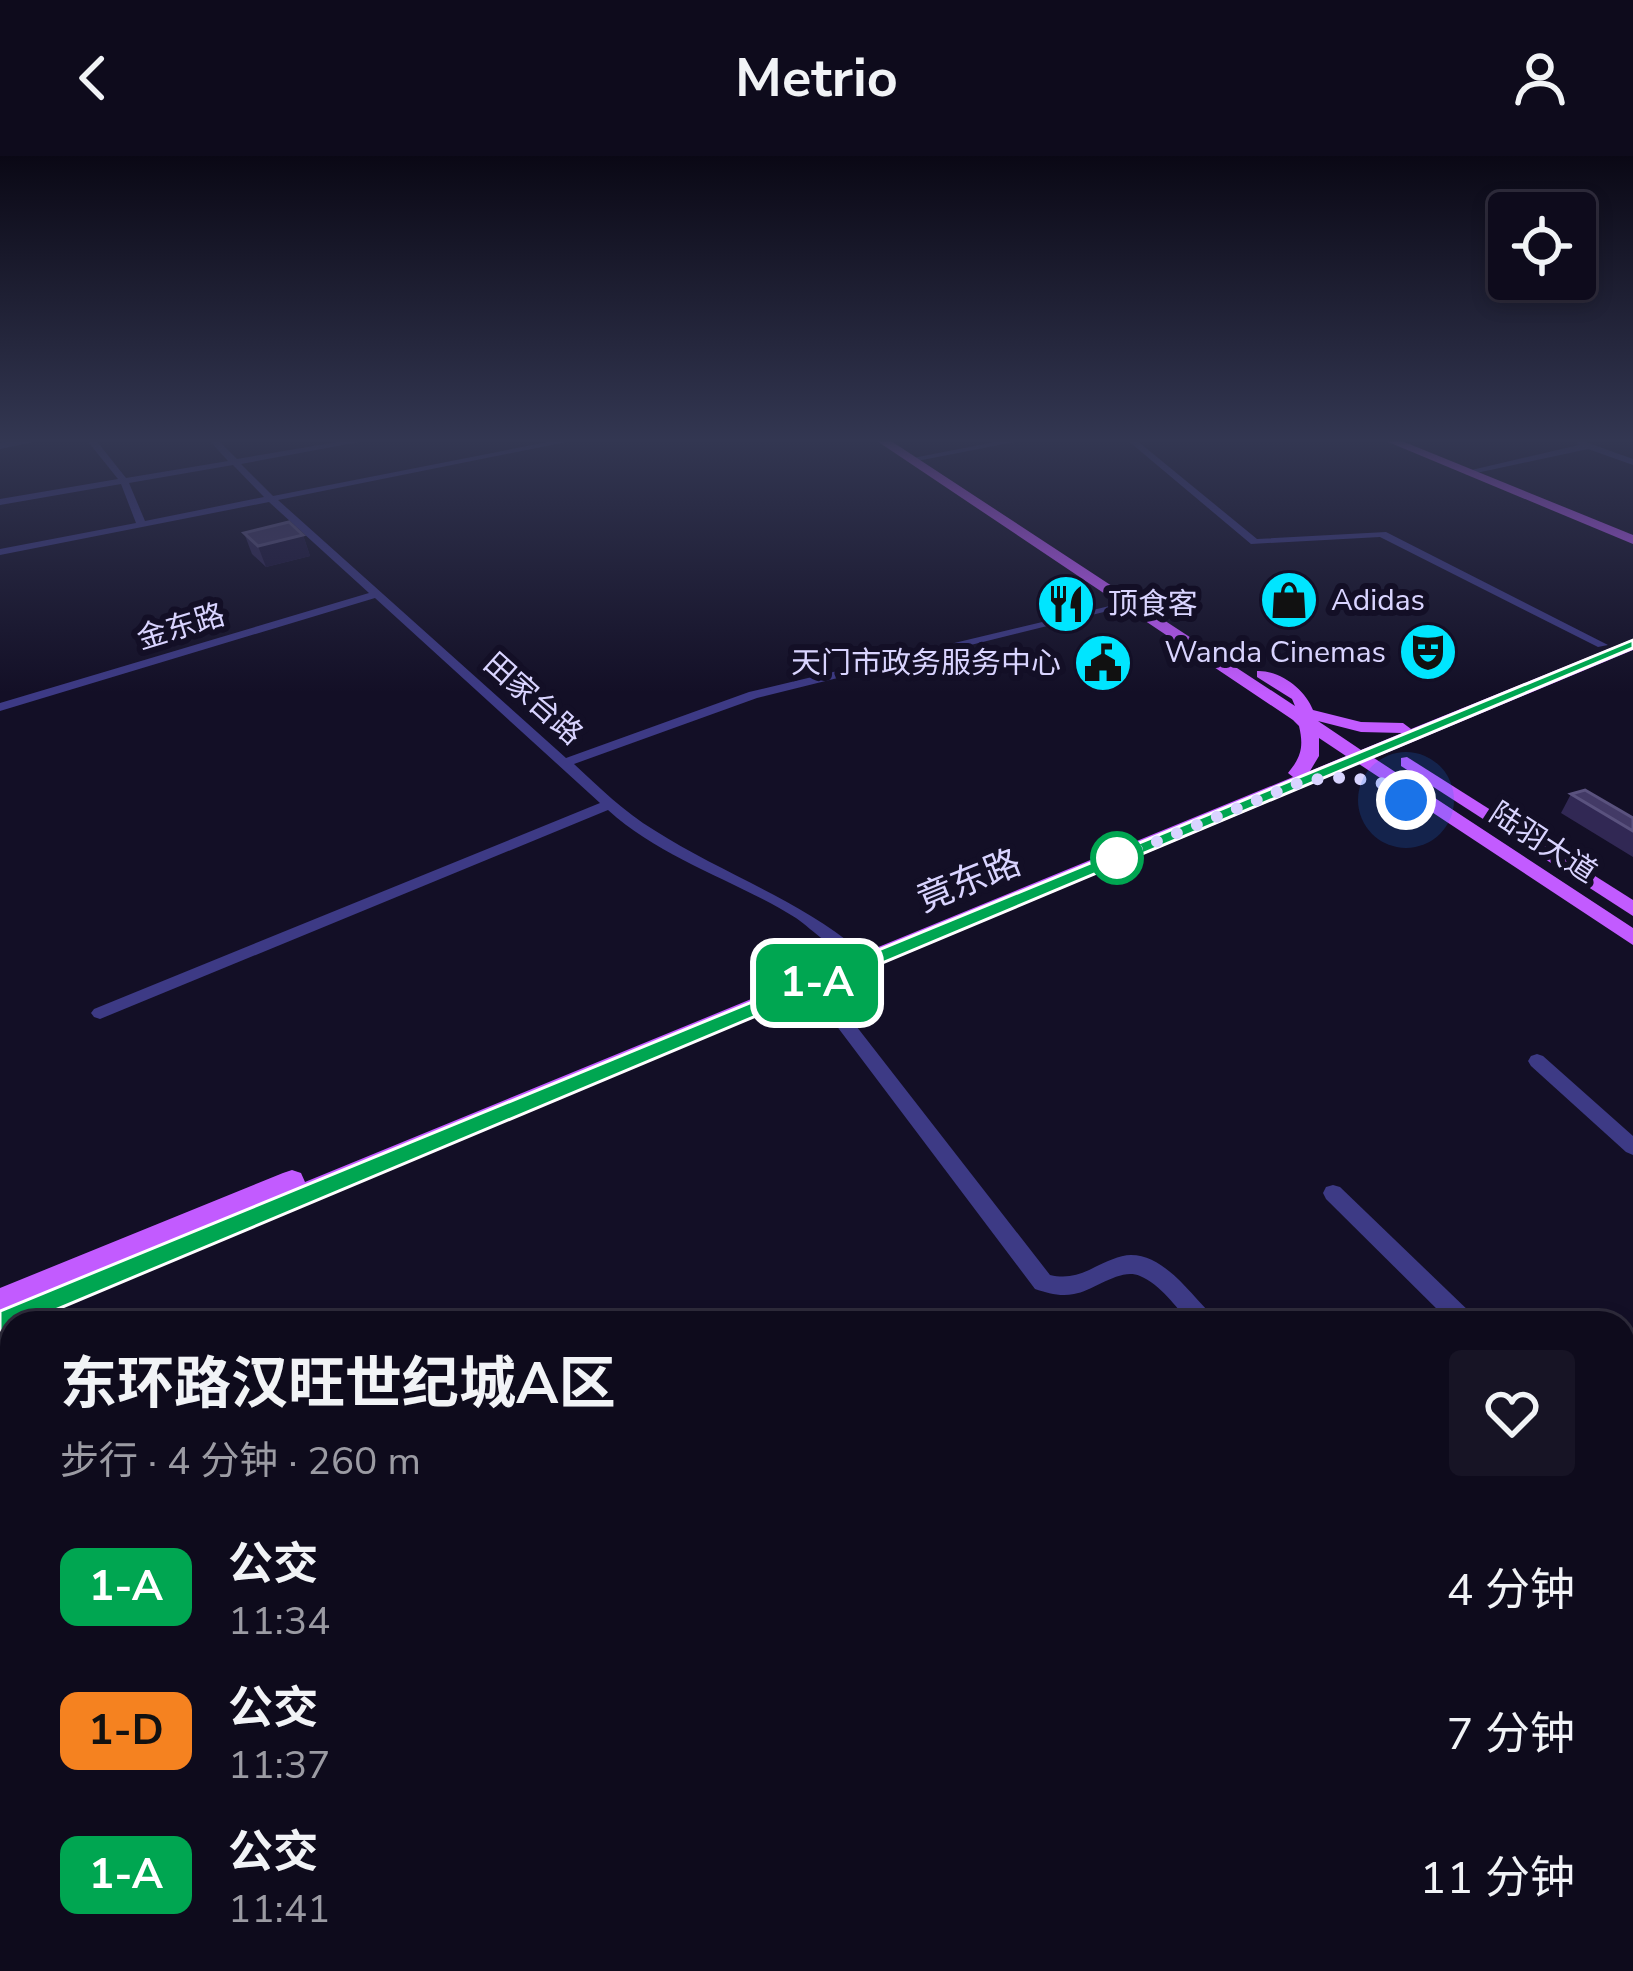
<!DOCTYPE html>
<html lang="zh">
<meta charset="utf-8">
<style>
:root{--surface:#0e0b1c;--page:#171425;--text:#f1f3f6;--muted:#9b9ba3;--line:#2e2b3b}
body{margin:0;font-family:"Nunito Sans","Noto Sans SC",sans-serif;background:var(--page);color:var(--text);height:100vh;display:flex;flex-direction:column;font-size:45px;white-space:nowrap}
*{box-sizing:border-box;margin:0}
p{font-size:39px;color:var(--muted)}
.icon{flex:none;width:66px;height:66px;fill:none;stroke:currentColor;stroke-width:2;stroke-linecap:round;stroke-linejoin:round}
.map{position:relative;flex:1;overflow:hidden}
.panel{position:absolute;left:0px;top:1155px;width:1635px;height:660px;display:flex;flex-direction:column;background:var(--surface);border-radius:36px 36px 0 0;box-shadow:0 6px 18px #0003,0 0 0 3px var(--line)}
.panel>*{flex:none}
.badge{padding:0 24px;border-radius:18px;font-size:42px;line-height:78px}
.fabs{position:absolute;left:1488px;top:36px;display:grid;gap:24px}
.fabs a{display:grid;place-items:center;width:108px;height:108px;border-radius:12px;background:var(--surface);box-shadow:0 6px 18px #0003,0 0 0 3px var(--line);font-size:60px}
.you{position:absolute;width:60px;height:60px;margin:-30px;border:9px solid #fff;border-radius:50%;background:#1a73e8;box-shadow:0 0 0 18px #1a73e833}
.map>.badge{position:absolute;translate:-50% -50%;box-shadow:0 0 0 6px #fff}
.round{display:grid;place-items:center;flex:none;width:126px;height:126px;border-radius:12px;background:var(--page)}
.headline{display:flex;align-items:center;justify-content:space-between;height:204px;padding:0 60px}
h1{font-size:57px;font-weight:700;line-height:90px}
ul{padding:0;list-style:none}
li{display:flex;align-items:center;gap:36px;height:144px;padding:0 60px}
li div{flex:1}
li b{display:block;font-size:45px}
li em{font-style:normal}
li .badge{min-width:132px;font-weight:700;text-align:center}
header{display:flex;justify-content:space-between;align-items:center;height:156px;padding:0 60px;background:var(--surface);font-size:54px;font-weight:700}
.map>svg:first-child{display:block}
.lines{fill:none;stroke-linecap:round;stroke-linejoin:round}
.canal{stroke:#0c2248;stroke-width:21}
.minor{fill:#3d3a85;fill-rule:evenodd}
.major{fill:#c25bff;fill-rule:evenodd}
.wall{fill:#312854}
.shaded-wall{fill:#1d163a}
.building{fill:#433a66;stroke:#5a527e;stroke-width:3}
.line{fill:#00a651;stroke:#fff;stroke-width:3}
.walk{stroke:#d9d4ff;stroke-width:12;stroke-dasharray:0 21.6}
.stop-dot{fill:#fff;stroke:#00a651;stroke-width:6}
.labels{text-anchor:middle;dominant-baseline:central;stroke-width:12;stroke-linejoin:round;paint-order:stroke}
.far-poi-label{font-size:30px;fill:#d9d4ff;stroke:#130f26;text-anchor:start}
.far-street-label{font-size:30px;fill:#d9d4ff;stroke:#130f26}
.street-label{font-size:36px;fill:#d9d4ff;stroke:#130f26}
</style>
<header><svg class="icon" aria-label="back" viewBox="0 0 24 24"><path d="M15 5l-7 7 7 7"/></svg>Metrio<svg class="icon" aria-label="person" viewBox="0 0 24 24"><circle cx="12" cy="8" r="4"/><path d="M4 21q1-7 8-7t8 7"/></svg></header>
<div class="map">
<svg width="1633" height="1815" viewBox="0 0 1633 1815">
<rect width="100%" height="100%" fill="#130f26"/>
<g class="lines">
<!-- canal -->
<g class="canal">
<polyline points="1623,1633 1633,1624"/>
<polyline points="1404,1815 1418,1803"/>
</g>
<!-- minor -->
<g class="minor">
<polygon points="27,283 48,283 0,293 0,287"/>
<path d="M 86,283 L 95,283 L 126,322 L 228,305 L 208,283 L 217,283 L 237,303 L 355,283 L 375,283 L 241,308 L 273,340 L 563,283 L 581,283 L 278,344 L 566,602 L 749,536 L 1118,448 L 1124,451 L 757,542 L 574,608 C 599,631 624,656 654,674 C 721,717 796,742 858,793 L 860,797 L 858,801 C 840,802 812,773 796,762 C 735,724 662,703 608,654 L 100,863 L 94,861 L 91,857 L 94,853 L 600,647 L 375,442 L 0,555 L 0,547 L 369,437 L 269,346 L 0,399 L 0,393 L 136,367 L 121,328 L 0,349 L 0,343 L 118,323 ZM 233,309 L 264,341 L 145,365 L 129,327 Z"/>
<polygon points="1010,283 1029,283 917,305 913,302"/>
<polygon points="1126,283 1135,283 1257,383 1386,376 1608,489 1598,491 1380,381 1251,388"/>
<polygon points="1580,284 1633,303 1633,309 1588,293 1467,319 1463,316 1579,289 1576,287"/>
<path d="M 805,810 L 811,812 L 1050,1119 C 1067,1123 1080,1119 1095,1111 C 1106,1106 1119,1099 1131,1099 C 1165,1099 1191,1139 1213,1160 L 1216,1167 L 1190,1167 C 1176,1151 1160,1128 1140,1120 C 1120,1111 1094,1135 1074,1138 C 1060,1141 1048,1137 1035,1133 L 799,820 L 797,816 Z"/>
<polygon points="1537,898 1543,900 1633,980 1633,999 1626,996 1531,910 1528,905 1531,900"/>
<polygon points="1333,1029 1340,1031 1474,1160 1477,1167 1451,1167 1326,1043 1323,1037 1326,1031"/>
<polygon points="1623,1309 1633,1314 1633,1343 1623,1338"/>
<polygon points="1633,1504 1633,1535 1623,1540 1623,1509"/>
<polygon points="1633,1743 1633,1778 1623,1783 1623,1747"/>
<polygon points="1253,1803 1294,1803 1288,1815 1247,1815"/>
<polygon points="1562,1803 1601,1803 1595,1815 1556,1815"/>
</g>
<!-- major -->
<g class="major">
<path d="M 874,283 L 888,283 L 1295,550 L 1292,543 L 1257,521 L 1257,515 C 1280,514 1305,533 1313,554 L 1361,566 L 1403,567 L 1411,573 L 1633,483 L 1633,494 L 1374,602 L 1633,772 L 1633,789 L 1359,608 L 25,1167 L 12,1167 L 12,1172 L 0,1177 L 0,1132 L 283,1017 L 292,1014 L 301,1017 L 305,1026 L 1293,621 L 1288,617 C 1301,601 1304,591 1299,570 L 1293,564 ZM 1318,565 L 1361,576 L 1402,577 L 1361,594 ZM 1319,582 L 1346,600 L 1310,615 L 1319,600 Z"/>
<polygon points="1381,283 1397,283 1633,379 1633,388"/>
<polygon points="1407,601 1633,744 1633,760 1401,610 1401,602"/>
</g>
</g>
<!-- wall -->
<g class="wall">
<polygon points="244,377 303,379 310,400 266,411 252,398"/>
<polygon points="1571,638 1633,662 1633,701 1561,657"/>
</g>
<!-- shaded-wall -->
<polygon class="shaded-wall" points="303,379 310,400 266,411 258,390"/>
<!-- building -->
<g class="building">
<polygon points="289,366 303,379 258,390 244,377"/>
<polygon points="1585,634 1633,662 1633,675 1571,638"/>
</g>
<!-- sky -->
<linearGradient id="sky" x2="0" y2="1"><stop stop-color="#0a0815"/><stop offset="0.53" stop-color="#333752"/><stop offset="1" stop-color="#333752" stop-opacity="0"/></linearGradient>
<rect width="1633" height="537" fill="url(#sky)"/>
<!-- line -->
<polygon class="line" points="1633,484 1633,492 10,1173 0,1176 0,1155"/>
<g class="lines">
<!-- walk -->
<polyline class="walk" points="1117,702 1306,624 1349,621 1406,632 1406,644"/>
</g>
<!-- icons -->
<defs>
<g id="shop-disc" transform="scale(3)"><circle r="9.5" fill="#00e5ff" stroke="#130f26"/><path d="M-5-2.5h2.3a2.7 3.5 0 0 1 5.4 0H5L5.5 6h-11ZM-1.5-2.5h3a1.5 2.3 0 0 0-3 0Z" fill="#111"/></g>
<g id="restaurant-disc" transform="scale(3)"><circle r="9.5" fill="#00e5ff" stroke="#130f26"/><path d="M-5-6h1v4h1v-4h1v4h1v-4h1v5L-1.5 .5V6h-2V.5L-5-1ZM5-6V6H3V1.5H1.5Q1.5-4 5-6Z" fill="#111"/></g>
<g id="theatre-disc" transform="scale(3)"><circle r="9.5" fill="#00e5ff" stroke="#130f26"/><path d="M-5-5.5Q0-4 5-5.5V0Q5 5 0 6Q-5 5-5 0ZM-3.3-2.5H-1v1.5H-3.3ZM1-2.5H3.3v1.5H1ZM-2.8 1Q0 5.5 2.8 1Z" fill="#111"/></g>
<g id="civic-disc" transform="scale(3)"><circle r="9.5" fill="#00e5ff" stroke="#130f26"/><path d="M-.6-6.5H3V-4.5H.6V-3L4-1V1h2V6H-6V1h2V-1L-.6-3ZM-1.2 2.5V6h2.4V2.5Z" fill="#111"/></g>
</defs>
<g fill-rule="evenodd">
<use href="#shop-disc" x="1289" y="444"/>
<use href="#restaurant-disc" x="1066" y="448"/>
<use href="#theatre-disc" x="1428" y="496"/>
<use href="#civic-disc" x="1103" y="507"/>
</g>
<!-- markers -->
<circle class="stop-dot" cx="1117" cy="702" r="24"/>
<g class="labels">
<!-- far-poi labels -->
<g class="far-poi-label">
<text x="1331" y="444">Adidas</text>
<text x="1108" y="448">顶食客</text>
<text x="1386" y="496" text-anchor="end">Wanda Cinemas</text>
<text x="1061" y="507" text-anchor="end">天门市政务服务中心</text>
</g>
<!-- far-street labels -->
<g class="far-street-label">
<text transform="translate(181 471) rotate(-17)">金东路</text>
<text transform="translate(533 543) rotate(42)">田家台路</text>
<text transform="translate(1543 687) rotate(33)">陆羽大道</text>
</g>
<!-- street labels -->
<g class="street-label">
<text transform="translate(969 725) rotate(-22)">竟东路</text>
</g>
</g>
</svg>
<div class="fabs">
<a><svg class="icon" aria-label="locate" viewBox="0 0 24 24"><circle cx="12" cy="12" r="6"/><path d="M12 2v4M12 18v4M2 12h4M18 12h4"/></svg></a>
</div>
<div class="you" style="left:1406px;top:644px"></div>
<b class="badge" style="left:817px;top:827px;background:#00a651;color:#fff">1-A</b>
<section class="panel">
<div class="headline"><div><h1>东环路汉旺世纪城A区</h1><p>步行 · 4 分钟 · 260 m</p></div><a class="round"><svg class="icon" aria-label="heart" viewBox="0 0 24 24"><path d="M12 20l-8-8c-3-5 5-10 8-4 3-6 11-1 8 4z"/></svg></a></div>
<ul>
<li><span class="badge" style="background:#00a651;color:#fff">1-A</span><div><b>公交</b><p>11:34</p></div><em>4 分钟</em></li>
<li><span class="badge" style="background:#f58220;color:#111">1-D</span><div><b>公交</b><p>11:37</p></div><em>7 分钟</em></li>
<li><span class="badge" style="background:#00a651;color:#fff">1-A</span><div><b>公交</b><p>11:41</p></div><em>11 分钟</em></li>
</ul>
</section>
</div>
